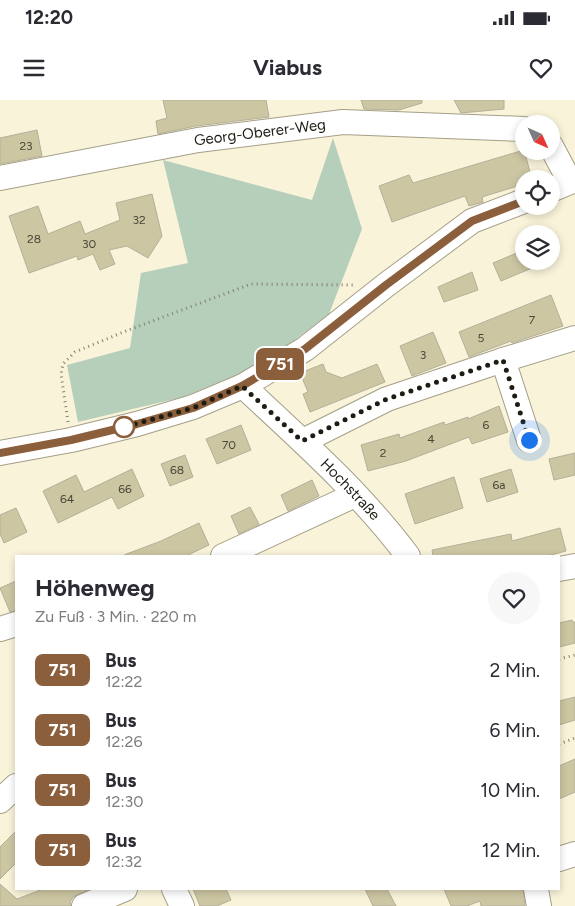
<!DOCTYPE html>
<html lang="de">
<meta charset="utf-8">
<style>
:root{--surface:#fff;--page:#f7f7f7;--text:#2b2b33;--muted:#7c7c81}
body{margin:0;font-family:Figtree,sans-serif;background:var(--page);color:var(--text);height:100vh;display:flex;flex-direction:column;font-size:19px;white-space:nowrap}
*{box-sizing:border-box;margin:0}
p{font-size:16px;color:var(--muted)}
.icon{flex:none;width:28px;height:28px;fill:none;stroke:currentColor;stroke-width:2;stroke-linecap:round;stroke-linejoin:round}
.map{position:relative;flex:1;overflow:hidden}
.side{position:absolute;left:15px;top:455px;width:545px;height:335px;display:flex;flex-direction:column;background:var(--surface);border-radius:0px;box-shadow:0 2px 8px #0003}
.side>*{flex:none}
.badge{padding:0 10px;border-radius:8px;font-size:18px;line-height:32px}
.needle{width:32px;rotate:135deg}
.tools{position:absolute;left:515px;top:15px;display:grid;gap:10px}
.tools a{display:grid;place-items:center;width:45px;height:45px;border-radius:50%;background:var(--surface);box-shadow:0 2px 8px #0003;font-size:25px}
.you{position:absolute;width:25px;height:25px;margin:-12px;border:4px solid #fff;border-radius:50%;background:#1a73e8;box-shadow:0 0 0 8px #1a73e833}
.map>.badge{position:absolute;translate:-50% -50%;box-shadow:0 0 0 2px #fff}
.round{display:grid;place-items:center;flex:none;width:52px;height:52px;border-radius:26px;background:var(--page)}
.headline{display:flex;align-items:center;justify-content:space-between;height:85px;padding:0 20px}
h1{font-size:24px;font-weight:700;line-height:38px}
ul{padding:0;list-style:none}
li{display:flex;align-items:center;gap:15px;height:60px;padding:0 20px}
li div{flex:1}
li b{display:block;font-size:19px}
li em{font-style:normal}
li .badge{min-width:55px;font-weight:700;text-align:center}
.status{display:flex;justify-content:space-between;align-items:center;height:35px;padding:0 25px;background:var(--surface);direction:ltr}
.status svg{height:14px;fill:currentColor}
header{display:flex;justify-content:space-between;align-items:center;height:65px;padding:0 20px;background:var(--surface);font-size:22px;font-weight:700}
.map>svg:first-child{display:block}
.green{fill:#b5cfbb}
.building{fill:#cdc6a3;stroke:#b4af98}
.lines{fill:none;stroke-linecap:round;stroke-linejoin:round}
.minor-casing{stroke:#a49f87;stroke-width:26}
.path{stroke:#84806f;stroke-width:3;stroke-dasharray:1 4;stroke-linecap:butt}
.minor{stroke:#fff;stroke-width:24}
.line-casing{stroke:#fff;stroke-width:11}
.line{stroke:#8b5e3c;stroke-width:8}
.walk{stroke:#1e1c13;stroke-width:5;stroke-dasharray:0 9}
.stop-dot{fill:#fff;stroke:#8b5e3c;stroke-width:2.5}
.labels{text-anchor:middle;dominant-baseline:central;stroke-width:5;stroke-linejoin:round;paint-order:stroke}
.number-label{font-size:12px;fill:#4a4637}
.street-label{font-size:15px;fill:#1e1c13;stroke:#fff}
</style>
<div class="status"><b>12:20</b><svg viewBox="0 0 49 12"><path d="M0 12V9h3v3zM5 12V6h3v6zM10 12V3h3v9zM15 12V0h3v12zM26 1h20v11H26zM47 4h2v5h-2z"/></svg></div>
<header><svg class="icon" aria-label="menu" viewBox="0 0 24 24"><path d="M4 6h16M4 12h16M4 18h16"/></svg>Viabus<svg class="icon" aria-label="heart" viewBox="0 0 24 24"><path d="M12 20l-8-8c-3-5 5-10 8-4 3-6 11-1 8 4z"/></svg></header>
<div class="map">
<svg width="575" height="806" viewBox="0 0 575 806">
<rect width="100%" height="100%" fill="#f9f3da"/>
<!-- green -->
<polygon class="green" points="333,38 362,129 329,214 263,264 183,297 78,322 67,265 130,248 141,173 188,163 163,60 312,100"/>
<!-- building -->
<g class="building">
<polygon points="163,0 266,0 269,17 196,26 158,34 156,21 167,18"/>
<polygon points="361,0 422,0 422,3 399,10 364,9"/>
<polygon points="454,0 504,0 504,9 461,13"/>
<polygon points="37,30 42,56 0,64 0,38"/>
<polygon points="524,50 532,79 524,79 524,84 482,97 483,102 469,106 465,96 392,122 379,86 409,75 413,83"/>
<polygon points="152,94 162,136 148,158 127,146 109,150 115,164 100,170 93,154 78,160 77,156 29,173 9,116 38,106 48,134 80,121 85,134 120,120 116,103"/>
<polygon points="524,150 524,161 549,161 501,181 493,163"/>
<polygon points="472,172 478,190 444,202 438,187"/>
<polygon points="551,195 563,226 512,243 511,241 469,257 459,232"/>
<polygon points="433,232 446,263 412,276 400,246"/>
<polygon points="323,264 326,272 342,278 377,264 385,282 310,312 303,294 308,292 300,273"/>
<polygon points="499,306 508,332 472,344 469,337 406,361 368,371 361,345 399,334 400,338 444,322 445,325 468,317 468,319"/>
<polygon points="241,325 251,350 217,364 206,339"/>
<polygon points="575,353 575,375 554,380 549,359"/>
<polygon points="185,355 193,377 170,386 161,364"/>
<polygon points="132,369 144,396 118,409 112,397 58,423 43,391 76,375 84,392"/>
<polygon points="511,369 518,392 487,402 480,379"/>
<polygon points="454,377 463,408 415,424 405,394"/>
<polygon points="312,380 319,396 288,411 281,395"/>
<polygon points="250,407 259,424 239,434 231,416"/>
<polygon points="16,408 27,432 4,443 0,434 0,415"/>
<polygon points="199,423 209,445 186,456 124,456 124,455 161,441"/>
<polygon points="560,428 566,451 547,456 433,456 432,450 511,434 512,441"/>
<polygon points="16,481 16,511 10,512 0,488"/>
<polygon points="572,520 573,522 575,522 575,543 559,547 559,523"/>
<polygon points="575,597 575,620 559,625 559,601"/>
<polygon points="575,659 575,692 559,699 559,666"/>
<polygon points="16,731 16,763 0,779 0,747"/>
<polygon points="0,784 17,799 43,789 90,789 73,797 70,802 71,806 0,806"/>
<polygon points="193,789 226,789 231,800 217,806 200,806"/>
<polygon points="365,789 387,789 396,806 373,806"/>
<polygon points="444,789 523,789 525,806 481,806 480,801 467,806 451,806"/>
</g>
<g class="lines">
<!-- minor casing -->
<g class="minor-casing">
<g id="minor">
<polyline points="551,46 570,82"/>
<path id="s1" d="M 0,78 L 198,40 L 343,22 L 524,29"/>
<polyline points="551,90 575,80"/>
<polyline points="503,260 529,340"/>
<path id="s2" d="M 243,286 C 300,339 361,393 408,456"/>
<polyline points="303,341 387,299 503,260 575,238"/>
<polyline points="0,353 71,340 137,324 193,307 243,286 305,249 386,185 472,121 524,101"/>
<polyline points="223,456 355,395"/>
<polyline points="559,469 575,466"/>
<polyline points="0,529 16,524"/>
<polyline points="0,701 16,686"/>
<polyline points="559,759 575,754"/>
<polyline points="174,789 182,806"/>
<polyline points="536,789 539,806"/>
<polyline points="84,806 125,789"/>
</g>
</g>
<!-- path -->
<g class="path">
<polyline points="68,322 61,274 63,264 75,252 126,231 251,184 355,185"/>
<polyline points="559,559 575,555"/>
<polyline points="559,644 575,638"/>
</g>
<!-- minor -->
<use href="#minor" class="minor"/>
</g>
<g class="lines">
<!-- line casing -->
<g class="line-casing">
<polyline id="line" points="0,353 71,340 137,324 193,308 242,286 305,249 386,185 472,121 524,101"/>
</g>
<!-- line -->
<use href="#line" class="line"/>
<!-- walk -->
<polyline class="walk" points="124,327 121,328 193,308 242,286 302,341 387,299 503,260 529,340"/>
</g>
<!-- markers -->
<circle class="stop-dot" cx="124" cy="327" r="10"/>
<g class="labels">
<!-- number labels -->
<g class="number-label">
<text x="26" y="46">23</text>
<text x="139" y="120">32</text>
<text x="34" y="139">28</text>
<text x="89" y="144">30</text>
<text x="532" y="220">7</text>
<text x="481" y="238">5</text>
<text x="423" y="255">3</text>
<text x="486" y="325">6</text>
<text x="431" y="339">4</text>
<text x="229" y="345">70</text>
<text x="383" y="353">2</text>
<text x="177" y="370">68</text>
<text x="499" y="385">6a</text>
<text x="125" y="389">66</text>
<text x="67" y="399">64</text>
</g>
<!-- street labels -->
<g class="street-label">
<text stroke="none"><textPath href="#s1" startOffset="264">Georg-Oberer-Weg</textPath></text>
<text stroke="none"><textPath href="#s2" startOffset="149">Hochstraße</textPath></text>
</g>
</g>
</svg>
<div class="tools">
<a><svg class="needle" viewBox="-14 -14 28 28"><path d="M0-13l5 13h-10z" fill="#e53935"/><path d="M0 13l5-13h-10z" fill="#7c7c81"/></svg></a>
<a><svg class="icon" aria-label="locate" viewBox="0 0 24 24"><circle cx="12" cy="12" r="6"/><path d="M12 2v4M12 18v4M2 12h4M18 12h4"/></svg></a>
<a><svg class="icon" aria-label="layers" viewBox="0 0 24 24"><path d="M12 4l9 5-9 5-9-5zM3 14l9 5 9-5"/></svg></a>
</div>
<div class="you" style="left:529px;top:340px"></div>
<b class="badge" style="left:280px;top:264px;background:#8b5e3c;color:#fff">751</b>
<section class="side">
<div class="headline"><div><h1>Höhenweg</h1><p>Zu Fuß · 3 Min. · 220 m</p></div><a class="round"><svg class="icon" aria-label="heart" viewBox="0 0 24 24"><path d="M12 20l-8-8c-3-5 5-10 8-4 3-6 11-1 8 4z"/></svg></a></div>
<ul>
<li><span class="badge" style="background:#8b5e3c;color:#fff">751</span><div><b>Bus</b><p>12:22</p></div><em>2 Min.</em></li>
<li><span class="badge" style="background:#8b5e3c;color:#fff">751</span><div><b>Bus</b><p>12:26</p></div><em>6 Min.</em></li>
<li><span class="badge" style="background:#8b5e3c;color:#fff">751</span><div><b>Bus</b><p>12:30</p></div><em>10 Min.</em></li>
<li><span class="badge" style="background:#8b5e3c;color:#fff">751</span><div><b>Bus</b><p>12:32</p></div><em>12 Min.</em></li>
</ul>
</section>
</div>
